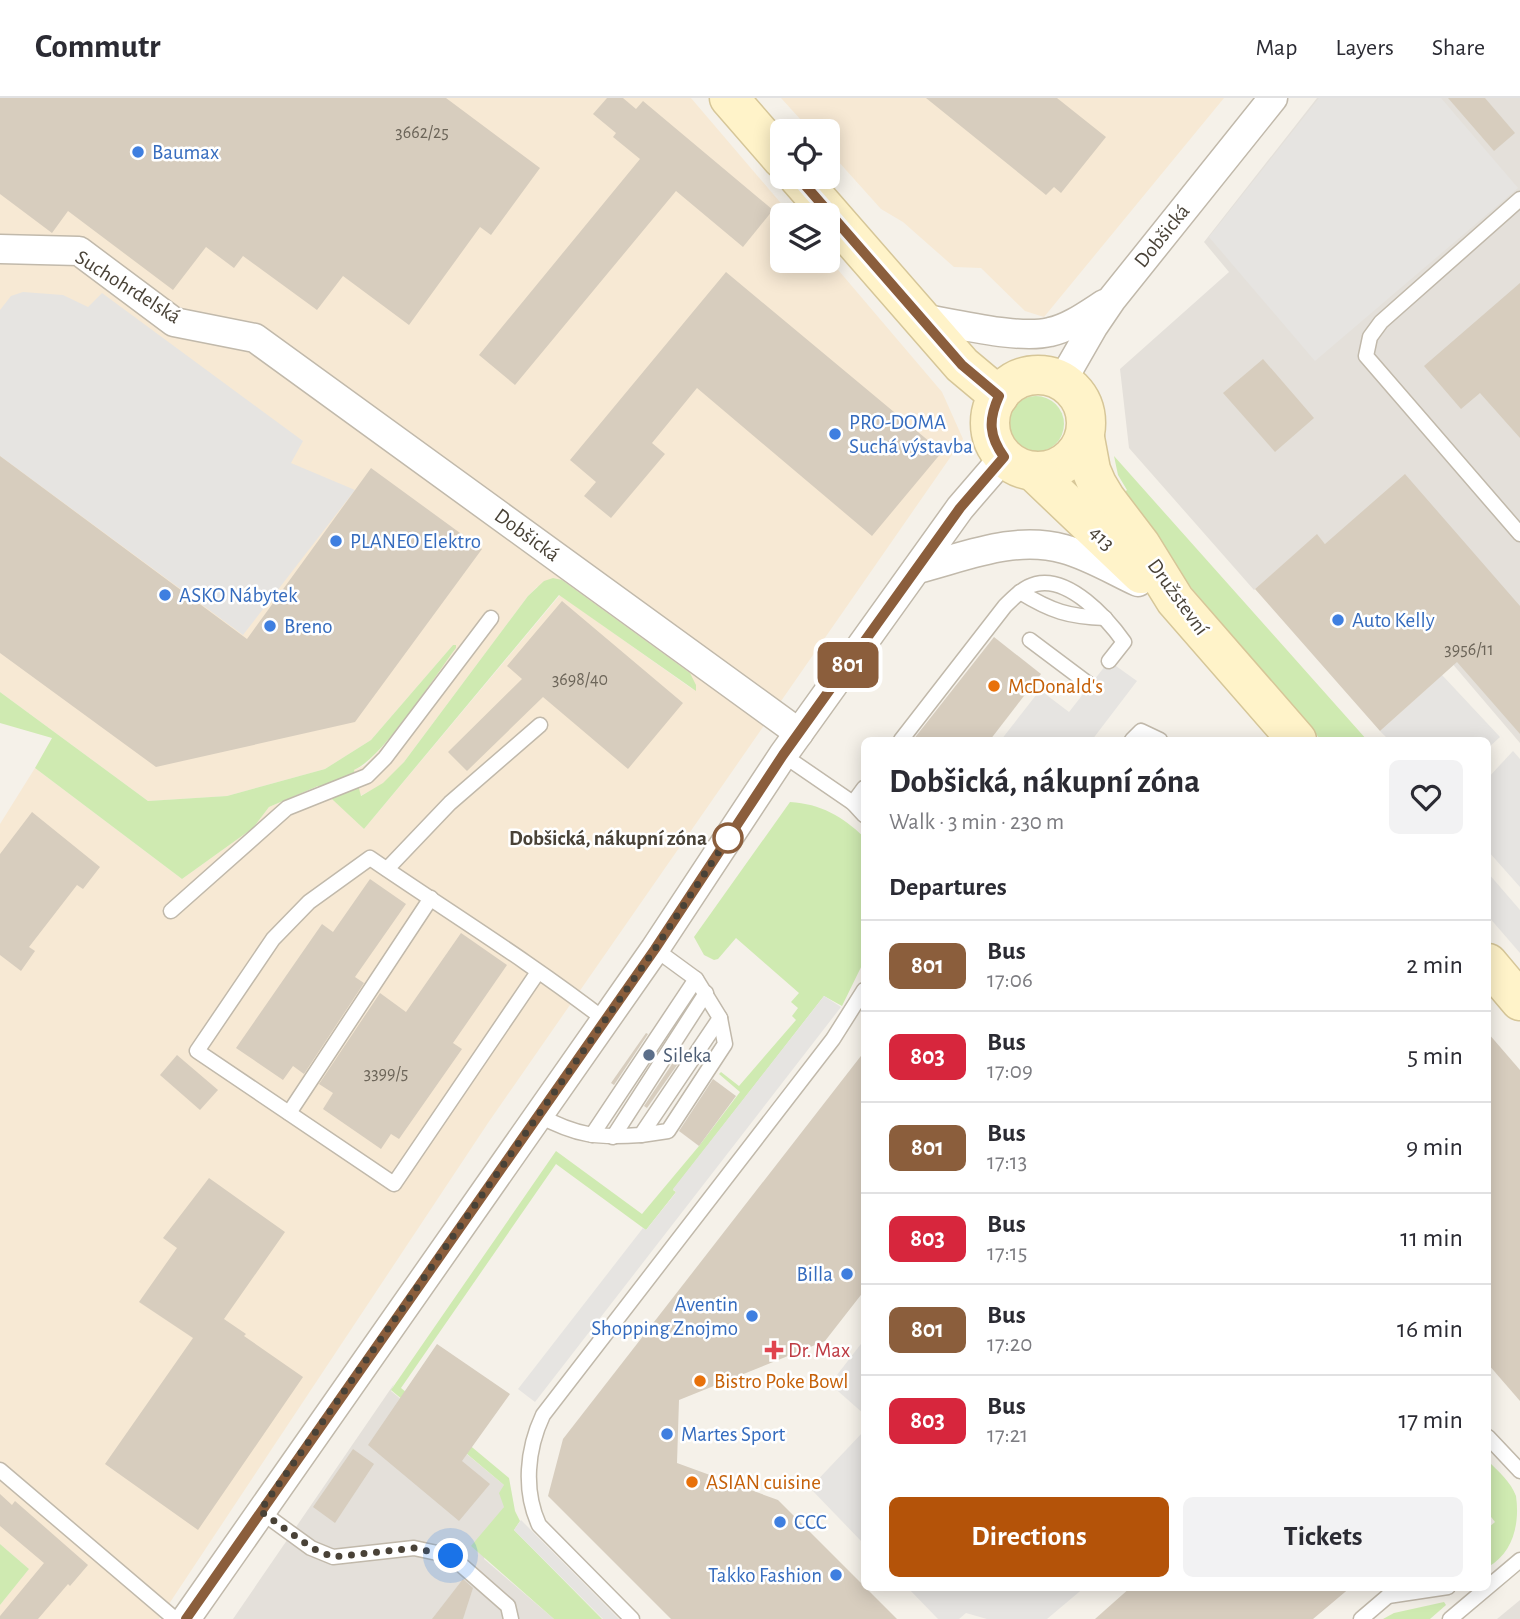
<!DOCTYPE html>
<meta charset="utf-8">
<style>
:root{--surface:#fff;--page:#f2f2f3;--text:#2b2b33;--muted:#7c7c81;--line:#e1e1e2;--accent:#b45309}
body{margin:0;font-family:"Alegreya Sans",sans-serif;background:var(--page);color:var(--text);height:100vh;display:flex;flex-direction:column;font-size:26px;white-space:nowrap}
*{box-sizing:border-box;margin:0}
p{font-size:23px;color:var(--muted)}
.icon{flex:none;width:38px;height:38px;fill:none;stroke:currentColor;stroke-width:2;stroke-linecap:round;stroke-linejoin:round}
.map{position:relative;flex:1;overflow:hidden}
.panel{position:absolute;left:861px;top:639px;width:630px;height:854px;display:flex;flex-direction:column;background:var(--surface);border-radius:10px;box-shadow:0 4px 18px #0003}
.panel>*{flex:none}
.badge{padding:0 14px;border-radius:10px;font-size:24px;line-height:46px}
.controls{position:absolute;left:770px;top:21px;display:grid;gap:14px}
.controls a{display:grid;place-items:center;width:70px;height:70px;border-radius:10px;background:var(--surface);box-shadow:0 4px 18px #0003;font-size:35px}
.you{position:absolute;width:35px;height:35px;margin:-18px;border:5px solid #fff;border-radius:50%;background:#1a73e8;box-shadow:0 0 0 10px #1a73e833}
.map>.badge{position:absolute;translate:-50% -50%;box-shadow:0 0 0 4px #fff}
h2{padding:0 28px;font-size:26px;line-height:63px}
.round{display:grid;place-items:center;flex:none;width:74px;height:74px;border-radius:10px;background:var(--page)}
.overview{display:flex;align-items:center;justify-content:space-between;height:119px;padding:0 28px}
h1{font-size:33px;font-weight:600;line-height:52px}
.cta{display:flex;gap:14px;margin-top:auto;padding:14px 28px}
.cta a{flex:1;height:80px;border-radius:10px;background:var(--accent);color:#fff;font-size:28px;font-weight:600;line-height:80px;text-align:center}
.cta a+a{background:var(--page);color:var(--text)}
ul{padding:0;list-style:none}
li{display:flex;align-items:center;gap:21px;height:91px;padding:0 28px;border-top:2px solid var(--line)}
li div{flex:1}
li b{display:block;font-size:26px}
li em{font-style:normal}
li .badge{min-width:77px;font-weight:700;text-align:center}
header{display:flex;align-items:center;gap:42px;box-sizing:border-box;height:98px;padding:0 35px;background:var(--surface);border-bottom:2px solid var(--line)}
header strong{font-size:33px}
nav{display:flex;gap:38px;margin-inline-start:auto;font-size:24px}
.map>svg:first-child{display:block}
.commercial{fill:#f7e9d4}
.industrial{fill:#e4e0da}
.green{fill:#cfeab1}
.parking{fill:#e6e4e1}
.building{fill:#d7cdbe}
.lines{fill:none;stroke-linecap:round;stroke-linejoin:round}
.service-casing{stroke:#c1b9ab;stroke-width:17}
.minor-casing{stroke:#c1b9ab;stroke-width:31}
.secondary-casing{stroke:#d6c698;stroke-width:41}
.service{stroke:#fff;stroke-width:14}
.minor{stroke:#fff;stroke-width:28}
.secondary{stroke:#fff3c9;stroke-width:38}
.line-casing{stroke:#fff;stroke-width:16}
.line{stroke:#8b5e3c;stroke-width:10}
.walk{stroke:#494237;stroke-width:7;stroke-dasharray:0 12.6}
.shop-dot{fill:#3f7fe0;stroke:#fff;stroke-width:2.5}
.food-dot{fill:#e8710a;stroke:#fff;stroke-width:2.5}
.stop-dot{fill:#fff;stroke:#8b5e3c;stroke-width:3.5}
.service-dot{fill:#5c6f8a;stroke:#fff;stroke-width:2.5}
.health-dot{fill:#e0444e;stroke:#fff;stroke-width:2.5}
.labels{text-anchor:middle;dominant-baseline:central;stroke-width:5;stroke-linejoin:round;paint-order:stroke}
.number-label{font-size:18px;fill:#6c6559}
.shop-label{font-size:21px;fill:#366cbe;stroke:#fff;text-anchor:start}
.street-label{font-size:21px;fill:#494237;stroke:#fff}
.food-label{font-size:21px;fill:#c56008;stroke:#fff;text-anchor:start}
.stop-label{font-size:21px;font-weight:bold;fill:#494237;stroke:#fff;text-anchor:end}
.service-label{font-size:21px;fill:#4e5e75;stroke:#fff;text-anchor:start}
.health-label{font-size:21px;fill:#be3a42;stroke:#fff;text-anchor:start}
</style>
<header>
<strong>Commutr</strong>
<nav><a>Map</a><a>Layers</a><a>Share</a></nav>
</header>
<div class="map">
<svg width="1520" height="1521" viewBox="0 0 1520 1521">
<rect width="100%" height="100%" fill="#f5f1e9"/>
<!-- commercial -->
<g class="commercial">
<polygon points="0,0 691,0 791,117 782,117 782,163 828,163 828,160 942,294 963,341 488,1025 159,1521 0,1521 0,1507 29,1471 0,1446 0,726 35,670 182,781 253,730 269,709 319,688 364,731 560,497 695,593 562,482 537,489 528,498 404,664 383,686 360,698 354,672 365,667 384,647 456,550 456,547 453,547 371,642 325,671 227,698 148,703 0,594"/>
<polygon points="781,0 1224,0 1044,219 1025,213 981,170 954,169 903,124 881,111 828,52 828,33 811,33"/>
</g>
<!-- industrial -->
<g class="industrial">
<polygon points="1317,0 1520,0 1520,645 1433,543 1421,553 1317,437 1254,492 1129,350 1120,271 1229,174 1204,144"/>
<polygon points="394,1286 391,1293 504,1387 504,1409 484,1461 554,1521 233,1521"/>
<polygon points="1520,1502 1520,1521 1497,1521"/>
</g>
<!-- green -->
<g class="green">
<circle cx="1036" cy="326" r="28"/>
<polygon points="1114,358 1367,642 1321,642 1125,412 1118,400 1127,392 1118,377"/>
<path d="M 553,480 L 562,482 L 690,575 L 696,587 L 696,593 L 559,497 L 364,731 L 318,688 L 269,709 L 253,730 L 182,781 L 35,670 L 52,640 L 0,625 L 0,594 L 148,703 L 227,698 L 325,671 L 371,642 L 453,547 L 456,547 L 456,550 C 434,579 384,659 354,672 L 361,698 L 383,685 L 404,664 L 528,498 L 544,483 Z"/>
<path d="M 790,704 C 821,706 842,718 864,739 L 864,863 L 842,908 L 824,898 L 673,1092 L 676,1094 L 646,1132 L 556,1066 L 401,1290 L 509,1380 L 515,1413 L 520,1423 L 514,1432 L 602,1521 L 554,1521 L 471,1448 L 504,1409 L 499,1395 L 504,1387 L 391,1292 L 556,1053 L 642,1116 L 699,1048 L 740,994 L 719,976 L 721,974 L 739,988 L 796,922 L 792,918 L 798,910 L 791,904 L 799,895 L 736,840 L 718,861 L 714,862 L 704,857 L 694,839 Z"/>
<path d="M 1488,1363 C 1498,1373 1511,1384 1516,1398 C 1520,1426 1513,1455 1488,1469 L 1488,1430 L 1495,1424 L 1488,1415 Z"/>
<polygon points="0,1446 29,1471 0,1507"/>
<polygon points="1444,1504 1446,1507 1430,1521 1383,1521 1394,1515"/>
</g>
<!-- parking -->
<g class="parking">
<polygon points="1319,0 1441,0 1518,90 1315,263 1209,139"/>
<polygon points="23,194 63,197 88,209 102,195 303,343 291,365 355,392 243,537 0,358 0,212 11,198"/>
<polygon points="1109,563 1137,583 1092,642 1001,642 1040,592 1069,614"/>
<polygon points="1442,577 1500,639 1488,650 1488,642 1389,642 1380,633"/>
<polygon points="1513,653 1520,661 1520,789 1488,753 1488,680"/>
<polygon points="1488,775 1520,812 1520,855 1488,818"/>
<polygon points="824,898 841,909 535,1304 518,1291 643,1130 646,1132 674,1097 676,1094 673,1091"/>
<polygon points="864,1242 864,1316 830,1286"/>
<polygon points="864,1333 864,1446 810,1390"/>
<polygon points="521,1422 619,1521 603,1521 514,1432"/>
<polygon points="907,1489 1085,1489 1047,1521 987,1521 966,1515 959,1521 938,1521"/>
</g>
<!-- building -->
<g class="building">
<polygon points="0,0 446,0 540,70 491,137 480,129 409,227 343,178 317,212 243,158 234,170 206,149 173,192 68,113 52,135 0,96"/>
<polygon points="607,0 623,0 636,11 643,3 773,112 743,149 676,93 515,287 479,257 640,61 613,39 616,35 593,16"/>
<polygon points="926,0 1057,0 1106,39 1061,95 1054,89 1046,97"/>
<polygon points="1448,0 1485,0 1515,35 1494,53"/>
<polygon points="726,174 942,354 872,438 697,290 652,345 665,356 611,420 584,398 596,384 570,362"/>
<polygon points="1520,185 1520,340 1480,295 1461,311 1424,268"/>
<polygon points="1263,261 1314,320 1275,354 1223,295"/>
<polygon points="0,358 247,541 371,370 482,451 355,624 156,669 0,555"/>
<polygon points="1405,376 1520,508 1520,636 1457,564 1380,633 1255,491 1317,436 1325,446"/>
<polygon points="562,503 683,605 628,671 543,599 467,673 448,654 522,581 507,568"/>
<polygon points="994,539 1041,576 990,642 913,642"/>
<polygon points="32,714 100,769 83,791 77,787 29,849 35,853 21,873 0,857 0,756"/>
<polygon points="370,781 406,806 355,879 364,885 304,976 293,968 283,982 236,950 322,826 333,834"/>
<polygon points="461,835 507,867 453,945 462,951 399,1041 391,1036 381,1051 323,1011 333,995 319,986 380,895 406,914"/>
<polygon points="646,935 648,936 614,987 611,985"/>
<polygon points="1488,935 1520,972 1520,1303 1488,1266"/>
<polygon points="864,954 864,1193 825,1243 679,1302 677,1365 778,1402 897,1521 671,1521 548,1398 563,1341"/>
<polygon points="177,957 218,992 200,1012 160,977"/>
<polygon points="678,957 682,960 647,1010 644,1008"/>
<polygon points="713,981 736,998 699,1048 679,1033"/>
<polygon points="209,1080 285,1134 224,1221 246,1236 244,1238 303,1279 198,1432 105,1366 193,1240 139,1204 177,1150 163,1140"/>
<polygon points="437,1246 510,1296 462,1363 490,1386 459,1423 368,1347"/>
<polygon points="353,1351 374,1366 335,1425 313,1409"/>
<polygon points="0,1396 12,1407 15,1403 88,1467 70,1488 68,1486 38,1521 0,1521 0,1518 44,1465 0,1428"/>
<polygon points="463,1481 473,1490 463,1521 432,1521"/>
<polygon points="1131,1489 1351,1489 1313,1521 1095,1521"/>
</g>
<g class="lines">
<!-- service casing -->
<g class="service-casing">
<g id="service">
<polyline points="1520,101 1381,224 1370,239 1366,258 1520,436"/>
<path d="M 1020,494 C 1051,513 1069,519 1105,520"/>
<polyline points="1030,542 1090,587"/>
<path d="M 901,642 L 1005,508 C 1014,499 1024,489 1036,486 C 1069,478 1107,520 1124,544 L 1109,563"/>
<polyline points="1132,642 1141,633 1160,642"/>
<polyline points="783,657 853,705 864,717"/>
<polyline points="853,705 864,690"/>
<polyline points="387,771 450,705 540,627"/>
<polyline points="171,813 287,710 367,678 385,660 491,520"/>
<path d="M 538,874 L 394,1086 L 197,953 L 273,841 L 309,804 L 370,760 C 449,814 530,864 605,922"/>
<polyline points="289,1015 431,800"/>
<path d="M 538,1017 C 577,1038 597,1040 641,1037 L 720,920 L 696,881 L 655,851"/>
<polyline points="592,1037 696,881"/>
<polyline points="641,1037 668,1033 725,946 720,920"/>
<polyline points="613,1039 706,895"/>
<polyline points="1488,1339 1520,1373"/>
<polyline points="0,1372 175,1521"/>
<polyline points="260,1413 311,1450 333,1459 414,1450 451,1458 508,1508 511,1521"/>
<polyline points="1388,1498 1448,1489"/>
<path d="M 632,1521 L 539,1427 C 523,1392 527,1351 543,1317 L 833,941 L 864,892"/>
<polyline points="1361,1521 1395,1492"/>
<polyline points="1450,1521 1520,1462"/>
</g>
</g>
<!-- minor casing -->
<g class="minor-casing">
<g id="minor">
<polyline points="0,151 79,153 174,224 255,240 799,635"/>
<path d="M 920,220 C 955,225 1018,242 1050,234 C 1069,230 1087,217 1104,206"/>
<polyline points="1062,283 1093,229 1112,201 1273,0"/>
<path d="M 917,471 C 965,459 1014,437 1064,451 C 1090,458 1114,473 1138,484"/>
<polyline points="186,1521 655,851 783,657 960,410 1004,359"/>
</g>
</g>
<!-- secondary casing -->
<g class="secondary-casing">
<g id="secondary">
<polyline points="729,0 782,61"/>
<polyline points="798,79 962,267 999,298"/>
<circle cx="1038" cy="325" r="48"/>
<polyline points="1085,340 1091,372 1097,386 1106,401 1141,447 1175,502 1297,642"/>
<polyline points="1033,373 1141,476"/>
<polyline points="1488,865 1520,903"/>
</g>
</g>
<!-- service -->
<use href="#service" class="service"/>
<!-- minor -->
<use href="#minor" class="minor"/>
<!-- secondary -->
<use href="#secondary" class="secondary"/>
</g>
<g class="lines">
<!-- line casing -->
<g class="line-casing">
<path id="line" d="M 186,1521 L 655,851 L 783,657 L 960,410 L 1004,359 C 989,338 988,322 999,298 L 962,267 L 798,79"/>
</g>
<!-- line -->
<use href="#line" class="line"/>
<!-- walk -->
<polyline class="walk" points="451,1458 414,1450 333,1459 312,1450 260,1413 655,851 728,740"/>
</g>
<!-- markers -->
<g class="shop-dot">
<circle cx="138" cy="54" r="7"/>
<circle cx="835" cy="336" r="7"/>
<circle cx="336" cy="443" r="7"/>
<circle cx="165" cy="497" r="7"/>
<circle cx="1338" cy="522" r="7"/>
<circle cx="270" cy="528" r="7"/>
<circle cx="847" cy="1176" r="7"/>
<circle cx="752" cy="1218" r="7"/>
<circle cx="667" cy="1336" r="7"/>
<circle cx="780" cy="1424" r="7"/>
<circle cx="836" cy="1477" r="7"/>
</g>
<g class="food-dot">
<circle cx="994" cy="588" r="7"/>
<circle cx="700" cy="1283" r="7"/>
<circle cx="692" cy="1384" r="7"/>
</g>
<circle class="stop-dot" cx="728" cy="740" r="14"/>
<circle class="service-dot" cx="649" cy="957" r="7"/>
<path class="health-dot" d="M770.5 1241.5h7v7h7v7h-7v7h-7v-7h-7v-7h7z"/>
<g class="labels">
<!-- number labels -->
<g class="number-label">
<text x="422" y="35">3662/25</text>
<text x="1469" y="552">3956/11</text>
<text x="580" y="582">3698/40</text>
<text x="386" y="976">3399/5</text>
</g>
<!-- shop labels -->
<g class="shop-label">
<text x="152" y="54">Baumax</text>
<text x="849" y="324">PRO-DOMA<tspan x="849" dy="24">Suchá výstavba</tspan></text>
<text x="350" y="443">PLANEO Elektro</text>
<text x="179" y="497">ASKO Nábytek</text>
<text x="1352" y="522">Auto Kelly</text>
<text x="284" y="528">Breno</text>
<text x="833" y="1176" text-anchor="end">Billa</text>
<text x="738" y="1206" text-anchor="end">Aventin<tspan x="738" dy="24">Shopping Znojmo</tspan></text>
<text x="681" y="1336">Martes Sport</text>
<text x="794" y="1424">CCC</text>
<text x="822" y="1477" text-anchor="end">Takko Fashion</text>
</g>
<!-- street labels -->
<g class="street-label">
<text transform="translate(1162 138) rotate(-51)">Dobšická</text>
<text transform="translate(128 189) rotate(32)">Suchohrdelská</text>
<text transform="translate(527 437) rotate(36)">Dobšická</text>
<text transform="translate(1102 440) rotate(45)">413</text>
<text transform="translate(1178 499) rotate(54)">Družstevní</text>
</g>
<!-- food labels -->
<g class="food-label">
<text x="1008" y="588">McDonald's</text>
<text x="714" y="1283">Bistro Poke Bowl</text>
<text x="706" y="1384">ASIAN cuisine</text>
</g>
<!-- stop labels -->
<g class="stop-label">
<text x="707" y="740">Dobšická, nákupní zóna</text>
</g>
<!-- service labels -->
<g class="service-label">
<text x="663" y="957">Sileka</text>
</g>
<!-- health labels -->
<g class="health-label">
<text x="788" y="1252">Dr. Max</text>
</g>
</g>
</svg>
<div class="controls">
<a><svg class="icon" aria-label="locate" viewBox="0 0 24 24"><circle cx="12" cy="12" r="6"/><path d="M12 2v4M12 18v4M2 12h4M18 12h4"/></svg></a>
<a><svg class="icon" aria-label="layers" viewBox="0 0 24 24"><path d="M12 4l9 5-9 5-9-5zM3 14l9 5 9-5"/></svg></a>
</div>
<div class="you" style="left:451px;top:1458px"></div>
<b class="badge" style="left:848px;top:567px;background:#8b5e3c;color:#fff">801</b>
<section class="panel">
<div class="overview"><div><h1>Dobšická, nákupní zóna</h1><p>Walk · 3 min · 230 m</p></div><a class="round"><svg class="icon" aria-label="heart" viewBox="0 0 24 24"><path d="M12 20l-8-8c-3-5 5-10 8-4 3-6 11-1 8 4z"/></svg></a></div>
<h2>Departures</h2>
<ul>
<li><span class="badge" style="background:#8b5e3c;color:#fff">801</span><div><b>Bus</b><p>17:06</p></div><em>2 min</em></li>
<li><span class="badge" style="background:#d7263d;color:#fff">803</span><div><b>Bus</b><p>17:09</p></div><em>5 min</em></li>
<li><span class="badge" style="background:#8b5e3c;color:#fff">801</span><div><b>Bus</b><p>17:13</p></div><em>9 min</em></li>
<li><span class="badge" style="background:#d7263d;color:#fff">803</span><div><b>Bus</b><p>17:15</p></div><em>11 min</em></li>
<li><span class="badge" style="background:#8b5e3c;color:#fff">801</span><div><b>Bus</b><p>17:20</p></div><em>16 min</em></li>
<li><span class="badge" style="background:#d7263d;color:#fff">803</span><div><b>Bus</b><p>17:21</p></div><em>17 min</em></li>
</ul>
<div class="cta"><a>Directions</a><a>Tickets</a></div>
</section>
</div>
